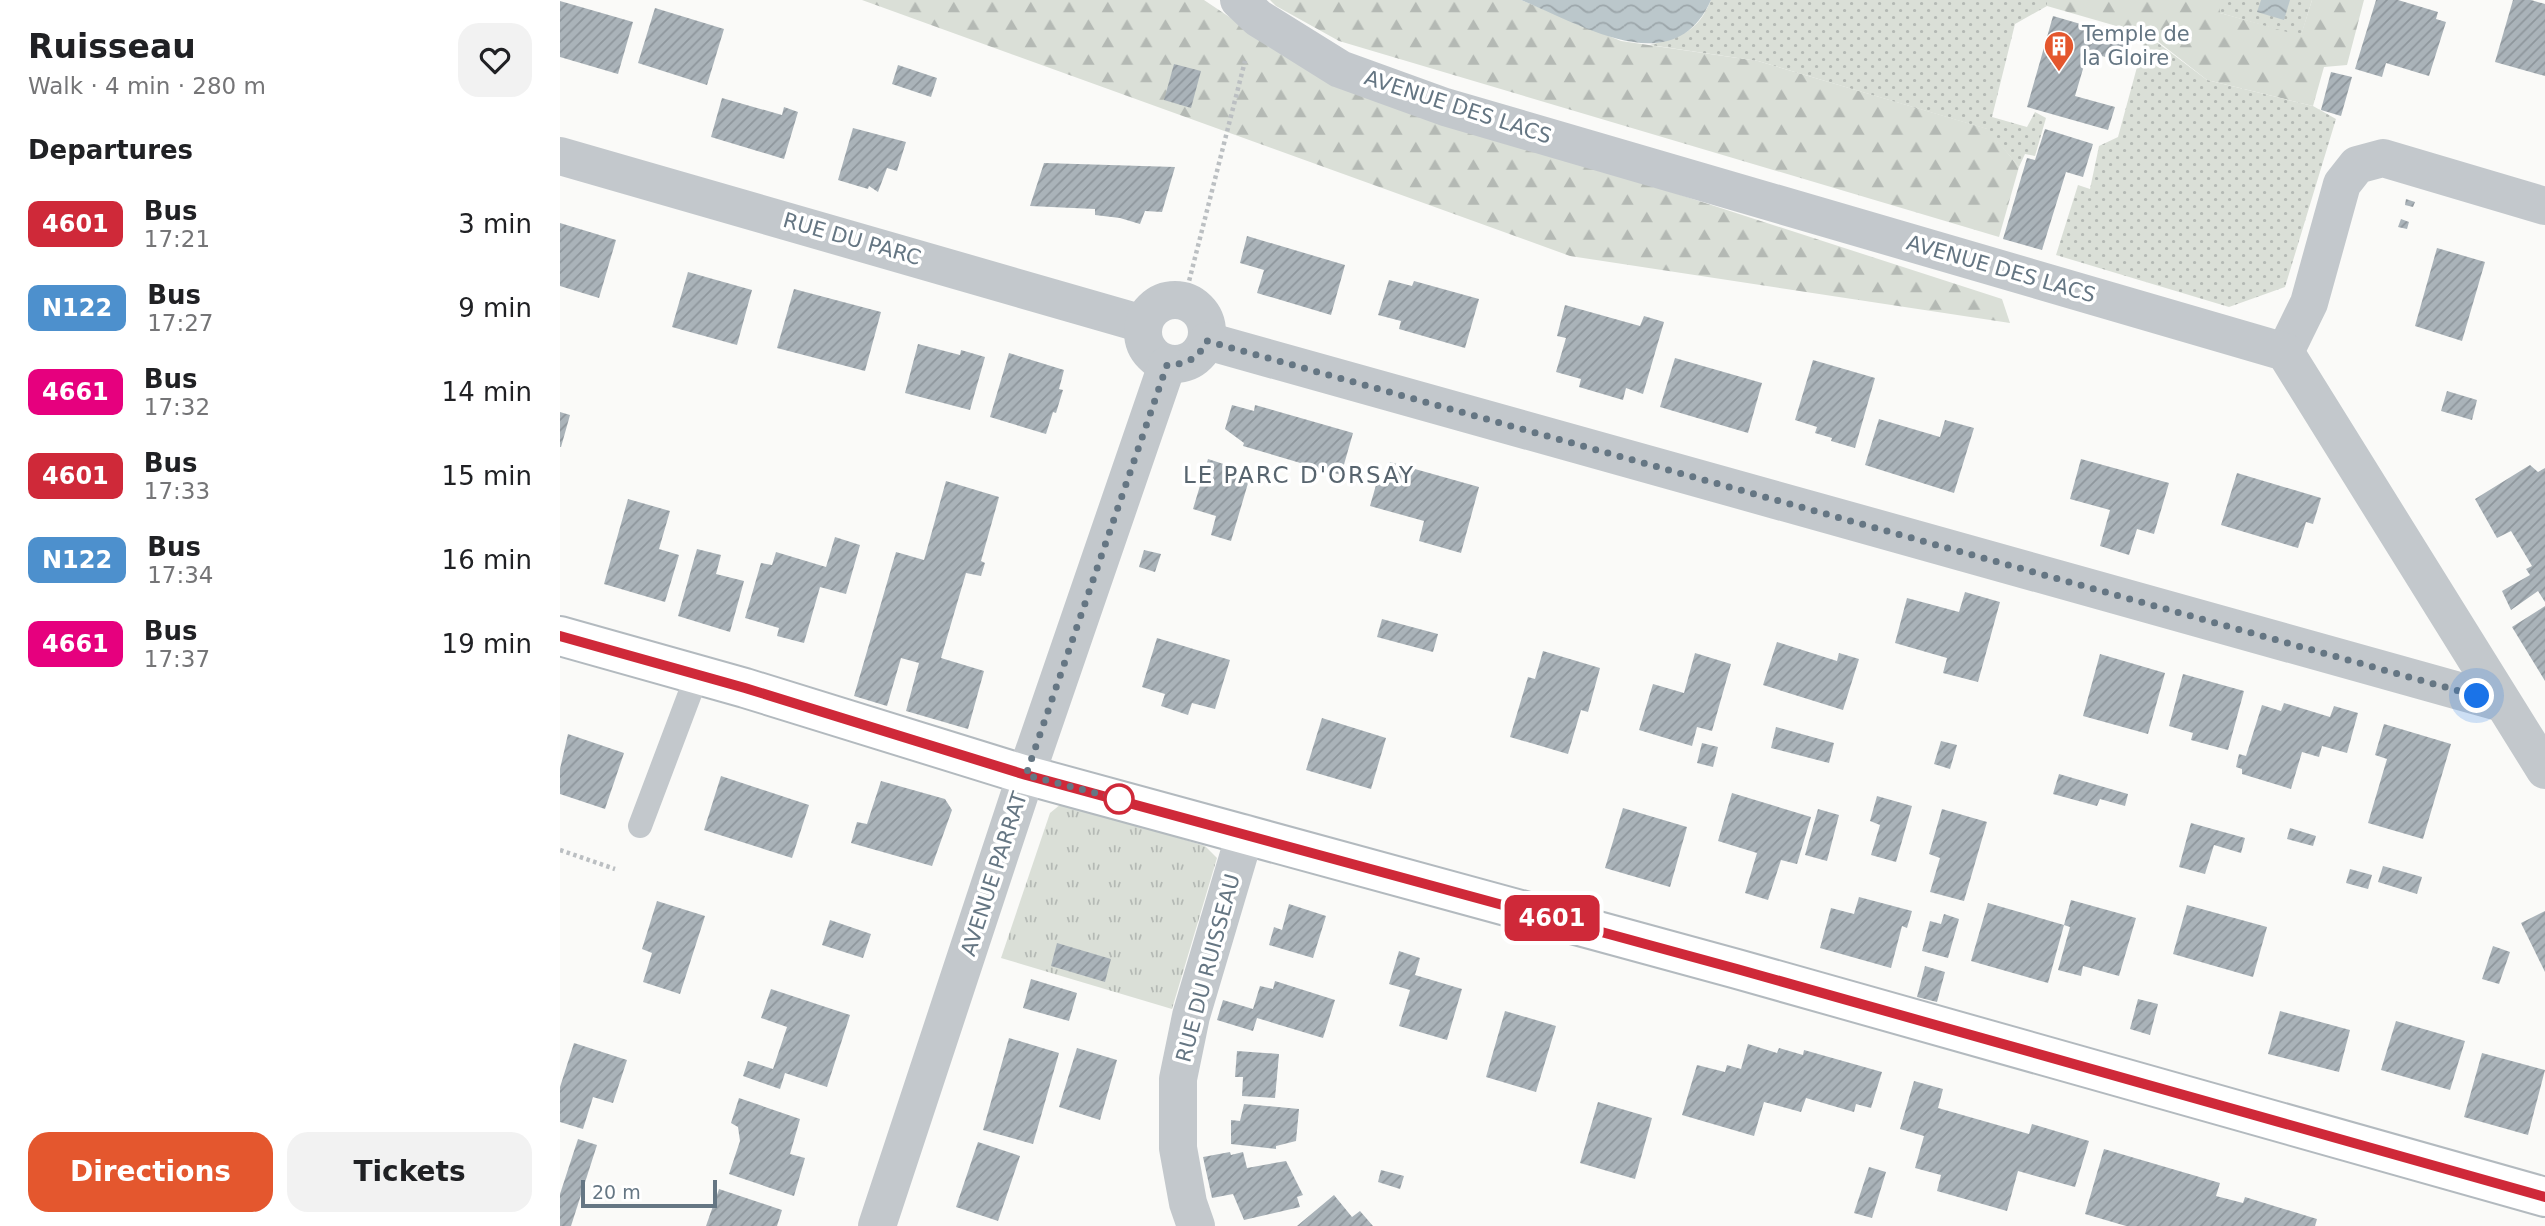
<!DOCTYPE html>
<meta charset="utf-8">
<style>
:root{--surface:#fff;--page:#f2f2f2;--text:#202124;--muted:#757577;--accent:#e4572e}
body{margin:0;font-family:"DejaVu Sans",sans-serif;background:var(--page);color:var(--text);height:100vh;display:flex;flex-direction:column;font-size:26px;white-space:nowrap}
*{box-sizing:border-box;margin:0}
p{font-size:23px;color:var(--muted)}
.icon{flex:none;width:38px;height:38px;fill:none;stroke:currentColor;stroke-width:2;stroke-linecap:round;stroke-linejoin:round}
.map{position:relative;flex:1;overflow:hidden}
.side{display:flex;flex-direction:column;background:var(--surface);width:560px}
.side>*{flex:none}
.badge{padding:0 14px;border-radius:10px;font-size:24px;line-height:46px}
.scale{position:absolute;left:21px;bottom:18px;width:136px;box-sizing:border-box;padding-left:7px;border:4px solid #657683;border-top:0;font-size:19px;line-height:24px;white-space:nowrap;color:#657683;-webkit-text-stroke:5px #fff;paint-order:stroke}
.you{position:absolute;width:35px;height:35px;margin:-18px;border:5px solid #fff;border-radius:50%;background:#1a73e8;box-shadow:0 0 0 10px #1a73e833}
.map>.badge{position:absolute;translate:-50% -50%;box-shadow:0 0 0 4px #fff}
h2{padding:0 28px;font-size:26px;line-height:63px}
.round{display:grid;place-items:center;flex:none;width:74px;height:74px;border-radius:21px;background:var(--page)}
.headline{display:flex;align-items:center;justify-content:space-between;height:119px;padding:0 28px}
h1{font-size:33px;font-weight:800;line-height:52px}
.button{display:flex;gap:14px;margin-top:auto;padding:14px 28px}
.button a{flex:1;height:80px;border-radius:21px;background:var(--accent);color:#fff;font-size:28px;font-weight:800;line-height:80px;text-align:center}
.button a+a{background:var(--page);color:var(--text)}
ul{padding:0;list-style:none}
li{display:flex;align-items:center;gap:21px;height:84px;padding:0 28px}
li div{flex:1}
li b{display:block;font-size:26px}
li em{font-style:normal}
li .badge{min-width:77px;font-weight:700;text-align:center}
main{display:flex;flex:1;min-height:0}
.map>svg:first-child{display:block}
.grass{fill:url(#grass-tufts)}
.forest{fill:url(#forest-firs)}
.garden{fill:url(#garden-dots)}
.water{fill:url(#water-waves)}
.building{fill:url(#building-hatch)}
.lines{fill:none;stroke-linecap:round;stroke-linejoin:round}
.secondary-casing{stroke:#b3babf;stroke-width:42}
.path{stroke:#bbbfc2;stroke-width:4.5;stroke-dasharray:3.5 3.5;stroke-linecap:butt}
.service{stroke:#c3c8cc;stroke-width:24}
.minor{stroke:#c3c8cc;stroke-width:38}
.tertiary{stroke:#c3c8cc;stroke-width:38}
.secondary{stroke:#fff;stroke-width:38}
.line-casing{stroke:#fff;stroke-width:16}
.line{stroke:#cf2939;stroke-width:10}
.walk{stroke:#657683;stroke-width:7;stroke-dasharray:0 12.6}
.stop-dot{fill:#fff;stroke:#cf2939;stroke-width:3.5}
.labels{text-anchor:middle;dominant-baseline:central;stroke-width:7;stroke-linejoin:round;paint-order:stroke}
.poi-label{font-size:21px;fill:#657683;stroke:#fff;text-anchor:start}
.street-label{font-size:21px;fill:#657683;stroke:#fff}
.neighbourhood-label{font-size:23px;letter-spacing:2px;fill:#57646e;stroke:#fff}
</style>
<main>
<section class="side">
<div class="headline"><div><h1>Ruisseau</h1><p>Walk · 4 min · 280 m</p></div><a class="round"><svg class="icon" aria-label="heart" viewBox="0 0 24 24"><path d="M12 20l-8-8c-3-5 5-10 8-4 3-6 11-1 8 4z"/></svg></a></div>
<h2>Departures</h2>
<ul>
<li><span class="badge" style="background:#cf2939;color:#fff">4601</span><div><b>Bus</b><p>17:21</p></div><em>3 min</em></li>
<li><span class="badge" style="background:#4d90cd;color:#fff">N122</span><div><b>Bus</b><p>17:27</p></div><em>9 min</em></li>
<li><span class="badge" style="background:#e6007e;color:#fff">4661</span><div><b>Bus</b><p>17:32</p></div><em>14 min</em></li>
<li><span class="badge" style="background:#cf2939;color:#fff">4601</span><div><b>Bus</b><p>17:33</p></div><em>15 min</em></li>
<li><span class="badge" style="background:#4d90cd;color:#fff">N122</span><div><b>Bus</b><p>17:34</p></div><em>16 min</em></li>
<li><span class="badge" style="background:#e6007e;color:#fff">4661</span><div><b>Bus</b><p>17:37</p></div><em>19 min</em></li>
</ul>
<div class="button"><a>Directions</a><a>Tickets</a></div>
</section>
<div class="map">
<svg width="1985" height="1226" viewBox="0 0 1985 1226">
<defs>
<pattern id="grass-tufts" width="24" height="20" patternUnits="userSpaceOnUse" patternTransform="scale(1.75)"><rect width="24" height="20" fill="#dadfd7"/><path d="M3 7l-1-3M5 7V3M7 7l1-3M15 17l-1-3M17 17v-4M19 17l1-3" fill="none" stroke="#b4b9b4"/></pattern>
<pattern id="forest-firs" width="22" height="20" patternUnits="userSpaceOnUse" patternTransform="scale(1.75)"><rect width="22" height="20" fill="#dadfd7"/><path d="M5 1l3.5 6h-7zM16 11l3.5 6h-7z" fill="#b4b9b4"/></pattern>
<pattern id="garden-dots" width="8" height="8" patternUnits="userSpaceOnUse" patternTransform="scale(1.75)"><rect width="8" height="8" fill="#dadfd7"/><path d="M2 2h.1M6 6h.1" fill="none" stroke="#b4b9b4" stroke-width="1.8" stroke-linecap="round"/></pattern>
<pattern id="water-waves" width="16" height="10" patternUnits="userSpaceOnUse" patternTransform="scale(1.75)"><rect width="16" height="10" fill="#bbc7cb"/><path d="M0 5q4-4 8 0t8 0" fill="none" stroke="#9ca6aa"/></pattern>
<pattern id="building-hatch" width="6" height="6" patternUnits="userSpaceOnUse" patternTransform="scale(1.75)"><rect width="6" height="6" fill="#aab3b9"/><path d="M-1 1l2-2M0 6l6-6M5 7l2-2" fill="none" stroke="#8e969c"/></pattern>
</defs>
<rect width="100%" height="100%" fill="#fafaf8"/>
<!-- grass -->
<polygon class="grass" points="507,803 645,846 657,858 612,1009 441,958 490,813 501,804"/>
<!-- forest -->
<g class="forest">
<polygon points="302,0 644,0 762,79 1442,299 1450,323 1010,256"/>
<polygon points="710,0 961,0 1061,41 1198,61 1428,129 1459,167 1439,237 779,41 716,6"/>
<polygon points="1487,0 1660,0 1660,13 1741,35 1752,0 1804,0 1787,65 1764,67 1753,106 1647,80 1591,36 1487,6"/>
</g>
<!-- garden -->
<g class="garden">
<path d="M 1151,0 L 1487,0 L 1487,6 L 1455,24 L 1432,117 L 1467,127 L 1475,112 L 1486,118 L 1475,156 L 1465,154 L 1459,167 L 1427,129 L 1198,61 L 1090,45 C 1122,36 1137,33 1151,0 Z"/>
<polygon points="1660,0 1752,0 1741,36 1660,13"/>
<polygon points="1586,34 1647,80 1753,106 1776,119 1725,287 1669,307 1496,255 1518,185 1530,189 1539,146 1558,137"/>
</g>
<!-- water -->
<g class="water">
<path d="M 961,0 L 1151,0 C 1114,84 1021,24 961,0 Z"/>
<polygon points="1701,0 1730,0 1724,20 1697,12"/>
</g>
<!-- building -->
<g class="building">
<polygon points="1816,0 1838,0 1878,12 1876,19 1886,22 1869,76 1826,63 1822,77 1795,69"/>
<polygon points="1953,0 1971,0 1985,4 1985,76 1935,62"/>
<polygon points="0,1 73,22 58,74 0,57"/>
<polygon points="95,8 164,29 147,85 78,63"/>
<polygon points="1493,16 1572,39 1566,63 1528,52 1515,96 1555,107 1548,130 1467,107"/>
<polygon points="614,64 641,71 631,108 604,100"/>
<polygon points="338,65 377,78 371,97 332,84"/>
<polygon points="1771,72 1792,77 1781,116 1761,110"/>
<polygon points="162,98 222,115 224,107 238,112 224,159 151,137"/>
<polygon points="293,128 346,142 337,171 327,168 318,192 309,186 308,189 278,180"/>
<polygon points="1485,129 1533,144 1523,177 1506,172 1482,250 1443,239 1467,158 1475,160"/>
<polygon points="484,163 615,167 602,212 585,211 580,224 560,218 535,215 535,209 470,206"/>
<polygon points="1846,199 1855,202 1853,207 1845,205"/>
<polygon points="1841,219 1849,222 1847,229 1838,227"/>
<polygon points="0,223 56,240 39,298 0,286"/>
<polygon points="687,236 785,265 771,315 697,293 704,270 680,263"/>
<polygon points="1877,248 1925,262 1902,341 1855,326"/>
<polygon points="128,272 192,290 177,345 112,327"/>
<polygon points="829,280 852,286 854,281 919,299 905,348 839,329 841,321 818,315"/>
<polygon points="234,289 321,312 305,371 217,348"/>
<polygon points="1005,305 1080,326 1084,316 1104,322 1083,394 1066,388 1063,400 1019,387 1021,379 996,372 1006,338 997,336"/>
<polygon points="358,344 400,355 401,350 425,357 410,410 345,393"/>
<polygon points="449,353 504,370 499,389 503,390 496,413 493,412 486,434 430,417"/>
<polygon points="1115,358 1202,383 1188,433 1100,407"/>
<polygon points="1253,360 1315,378 1295,448 1271,441 1272,438 1255,433 1257,427 1235,420"/>
<polygon points="1887,391 1917,400 1912,420 1881,411"/>
<polygon points="672,405 694,411 695,405 793,433 781,475 683,446 684,443 665,429"/>
<polygon points="0,412 10,415 1,447 0,447"/>
<polygon points="1319,419 1380,437 1385,420 1414,428 1394,493 1305,465"/>
<polygon points="648,459 691,473 671,541 651,535 656,516 633,509"/>
<polygon points="1521,459 1609,483 1594,534 1577,529 1569,555 1540,546 1550,510 1510,499"/>
<polygon points="830,462 919,487 901,553 859,541 864,521 810,506 818,478 826,480"/>
<polygon points="1970,465 1978,472 1985,468 1985,602 1978,591 1951,610 1942,591 1970,575 1966,569 1972,566 1951,531 1937,538 1915,499"/>
<polygon points="1677,473 1761,498 1753,524 1746,522 1738,548 1661,525"/>
<polygon points="386,481 439,497 421,561 425,563 421,576 406,573 381,658 424,671 408,729 346,711 359,663 341,658 327,706 294,696 336,552 364,560"/>
<polygon points="68,499 110,511 99,549 119,555 105,602 44,584"/>
<polygon points="275,537 300,545 286,594 260,587 244,643 217,636 219,628 185,618 201,563 212,565 216,552 266,567"/>
<polygon points="137,549 161,555 156,574 184,581 170,632 118,616"/>
<polygon points="584,550 601,554 595,572 579,567"/>
<polygon points="1405,592 1440,602 1418,682 1383,673 1387,658 1335,643 1347,598 1399,612"/>
<polygon points="1985,606 1985,681 1952,627"/>
<polygon points="822,619 878,634 873,652 817,637"/>
<polygon points="597,638 670,660 655,709 632,703 628,715 601,706 605,694 582,687"/>
<polygon points="1217,642 1277,661 1279,653 1299,659 1283,710 1203,685"/>
<polygon points="983,651 1040,668 1028,712 1021,710 1008,754 950,737 968,677 975,679"/>
<polygon points="1135,653 1171,664 1152,731 1137,727 1132,746 1079,730 1093,684 1124,693"/>
<polygon points="1540,654 1605,673 1588,734 1523,716"/>
<polygon points="1623,674 1684,691 1668,750 1631,740 1633,733 1609,726"/>
<polygon points="1724,703 1770,717 1774,706 1798,713 1787,753 1762,746 1759,757 1742,752 1731,789 1682,774 1682,769 1676,767 1679,754 1686,756 1702,705 1721,711"/>
<polygon points="762,718 826,738 811,789 746,770"/>
<polygon points="1824,724 1891,744 1863,839 1808,823 1827,759 1815,755"/>
<polygon points="1216,727 1274,743 1269,763 1211,748"/>
<polygon points="8,734 64,753 45,809 0,794 0,769"/>
<polygon points="1381,741 1397,745 1390,769 1374,764"/>
<polygon points="1142,743 1158,747 1153,767 1137,763"/>
<polygon points="1499,774 1568,794 1565,806 1540,799 1537,806 1493,794"/>
<polygon points="161,776 249,805 232,858 144,830"/>
<polygon points="321,781 385,799 392,810 372,866 291,843 297,822 307,824"/>
<polygon points="1172,793 1251,817 1237,864 1221,860 1208,900 1185,893 1197,853 1158,841"/>
<polygon points="1317,796 1352,806 1336,862 1311,855 1320,825 1310,821"/>
<polygon points="1063,808 1127,827 1110,887 1045,868"/>
<polygon points="1258,809 1279,815 1267,861 1245,855"/>
<polygon points="1382,809 1427,822 1404,901 1370,892 1380,858 1369,854"/>
<polygon points="1631,823 1685,838 1681,853 1654,845 1645,874 1619,867"/>
<polygon points="1730,828 1756,836 1753,846 1727,839"/>
<polygon points="1823,866 1862,877 1857,894 1818,882"/>
<polygon points="1790,869 1812,875 1808,889 1786,883"/>
<polygon points="1299,897 1352,911 1347,928 1342,926 1331,968 1260,948 1271,908 1294,914"/>
<polygon points="1511,900 1576,918 1559,976 1523,966 1521,976 1498,970 1510,927 1504,925"/>
<polygon points="97,901 145,916 120,994 83,982 92,953 82,949"/>
<polygon points="1428,903 1504,925 1488,983 1411,961"/>
<polygon points="729,904 766,916 753,958 709,945 714,927 722,930"/>
<polygon points="1627,905 1707,927 1693,977 1613,954"/>
<polygon points="1985,911 1985,972 1961,923"/>
<polygon points="1384,914 1399,919 1388,958 1362,951 1370,921 1381,924"/>
<polygon points="270,920 311,934 303,958 262,945"/>
<polygon points="497,943 551,959 545,982 491,966"/>
<polygon points="1933,946 1950,952 1939,984 1922,979"/>
<polygon points="839,951 860,958 855,975 902,989 887,1040 839,1026 850,990 829,984"/>
<polygon points="1365,966 1385,972 1377,1002 1357,997"/>
<polygon points="471,979 517,993 509,1021 463,1008"/>
<polygon points="715,981 775,1000 763,1038 697,1018 693,1031 657,1020 663,1000 693,1009 700,986 713,989"/>
<polygon points="211,989 290,1015 267,1087 225,1073 220,1089 183,1076 188,1061 213,1069 227,1027 201,1018"/>
<polygon points="1578,999 1598,1004 1590,1035 1570,1029"/>
<polygon points="945,1011 996,1026 976,1092 926,1077"/>
<polygon points="1720,1011 1790,1030 1779,1072 1708,1054"/>
<polygon points="1836,1021 1905,1041 1890,1090 1821,1070"/>
<polygon points="449,1038 499,1053 473,1144 423,1130"/>
<polygon points="14,1043 67,1060 53,1103 33,1097 23,1129 0,1122 0,1087"/>
<polygon points="1188,1044 1217,1053 1219,1048 1243,1055 1244,1050 1322,1072 1311,1108 1296,1104 1294,1112 1246,1098 1241,1112 1204,1102 1194,1136 1122,1115 1137,1065 1165,1072 1167,1065 1181,1069"/>
<polygon points="517,1048 557,1060 540,1120 499,1107"/>
<polygon points="677,1051 719,1054 715,1098 682,1096 683,1077 675,1077"/>
<polygon points="1922,1053 1985,1070 1968,1135 1904,1117"/>
<polygon points="1354,1081 1383,1089 1378,1108 1469,1134 1472,1124 1529,1141 1515,1187 1458,1171 1447,1211 1377,1191 1381,1175 1355,1168 1364,1136 1340,1129"/>
<polygon points="179,1098 240,1119 230,1154 245,1158 234,1196 169,1174 180,1141 178,1127 171,1123"/>
<polygon points="1038,1102 1092,1118 1075,1179 1020,1163"/>
<polygon points="684,1104 739,1109 736,1141 716,1146 716,1149 671,1144 671,1120 680,1121"/>
<polygon points="18,1139 37,1145 11,1226 0,1226 0,1194"/>
<polygon points="418,1142 460,1156 438,1221 396,1207"/>
<polygon points="1544,1149 1660,1183 1656,1196 1683,1203 1685,1197 1757,1219 1755,1226 1566,1226 1525,1214"/>
<polygon points="670,1152 671,1155 683,1152 687,1168 726,1161 743,1195 737,1197 740,1207 684,1220 673,1194 652,1198 643,1157"/>
<polygon points="1309,1167 1326,1172 1312,1218 1294,1213"/>
<polygon points="821,1170 844,1176 840,1189 818,1182"/>
<polygon points="159,1189 222,1210 217,1226 146,1226"/>
<polygon points="774,1195 792,1217 800,1211 813,1226 737,1226"/>
</g>
<g class="lines">
<!-- secondary casing -->
<g class="secondary-casing">
<polyline id="secondary" points="0,636 185,688 466,775 1177,969 1985,1197"/>
</g>
<!-- path -->
<g class="path">
<polyline points="624,301 685,61"/>
<polyline points="0,850 55,869"/>
</g>
<!-- service -->
<polyline class="service" points="80,826 137,675"/>
<!-- minor -->
<g class="minor">
<polyline points="0,156 583,324"/>
<circle cx="615" cy="332" r="32"/>
<polyline points="647,341 1942,703"/>
<polyline points="1725,352 1749,303 1782,184 1797,165 1823,158 1985,206"/>
<polyline points="317,1226 466,775 607,365"/>
<polyline points="636,1226 628,1203 618,1148 618,1079 631,1016 685,834"/>
</g>
<!-- tertiary -->
<polyline class="tertiary" points="679,0 698,18 780,69 885,107 1725,352 1985,770"/>
<!-- secondary -->
<use href="#secondary" class="secondary"/>
</g>
<g class="lines">
<!-- line casing -->
<g class="line-casing">
<polyline id="line" points="0,636 185,688 466,775 1177,969 1985,1197"/>
</g>
<!-- line -->
<use href="#line" class="line"/>
<!-- walk -->
<path class="walk" d="M 559,799 L 466,775 L 607,365 C 627,364 638,359 647,341 L 1917,696"/>
</g>
<!-- icons -->
<defs>
<g id="building-pin" transform="scale(1.575)"><path d="M0 17L-7.5 6A9.5 9.5 0 1 1 7.5 6Z" fill="#e4572e" stroke="#fff"/><path d="M-4-6H4V6H1V3H-1V6H-4ZM-2.5-4.3h1.7v1.8h-1.7ZM.8-4.3h1.7v1.8H.8ZM-2.5-1h1.7V.8h-1.7ZM.8-1h1.7V.8H.8Z" fill="#fff"/></g>
</defs>
<g fill-rule="evenodd">
<use href="#building-pin" x="1499" y="46"/>
</g>
<!-- markers -->
<circle class="stop-dot" cx="559" cy="799" r="14"/>
<g class="labels">
<!-- poi labels -->
<g class="poi-label">
<text x="1522" y="34">Temple de<tspan x="1522" dy="24">la Gloire</tspan></text>
</g>
<!-- street labels -->
<g class="street-label">
<text transform="translate(898 107) rotate(18)">AVENUE DES LACS</text>
<text transform="translate(292 239) rotate(16)">RUE DU PARC</text>
<text transform="translate(1441 269) rotate(16)">AVENUE DES LACS</text>
<text transform="translate(434 874) rotate(-72)">AVENUE PARRAT</text>
<text transform="translate(648 968) rotate(-75)">RUE DU RUISSEAU</text>
</g>
<!-- neighbourhood labels -->
<g class="neighbourhood-label">
<text x="739" y="475">LE PARC D'ORSAY</text>
</g>
</g>
</svg>
<div class="scale">20 m</div>
<div class="you" style="left:1917px;top:696px"></div>
<b class="badge" style="left:992px;top:918px;background:#cf2939;color:#fff">4601</b>
</div>
</main>
